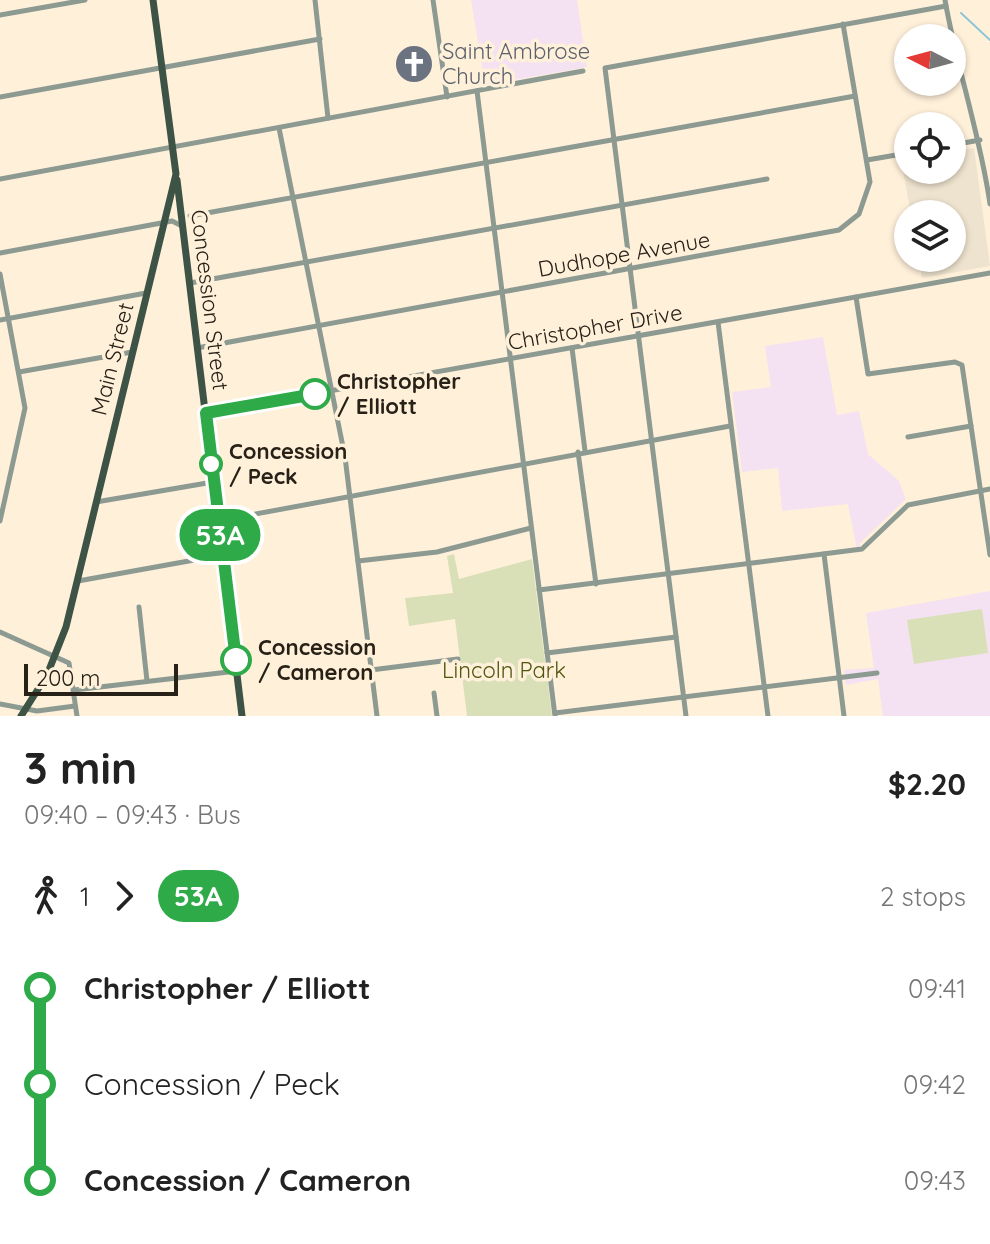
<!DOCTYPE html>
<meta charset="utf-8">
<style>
:root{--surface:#fff;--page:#f6f6f6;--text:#222;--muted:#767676}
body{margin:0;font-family:Quicksand,sans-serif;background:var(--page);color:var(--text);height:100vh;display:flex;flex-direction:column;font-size:30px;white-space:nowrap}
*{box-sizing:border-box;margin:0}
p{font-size:26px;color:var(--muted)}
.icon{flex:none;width:44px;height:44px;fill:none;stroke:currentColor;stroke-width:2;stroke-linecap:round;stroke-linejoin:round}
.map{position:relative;height:716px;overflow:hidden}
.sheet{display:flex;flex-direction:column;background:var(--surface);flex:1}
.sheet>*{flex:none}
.badge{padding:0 16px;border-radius:26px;font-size:28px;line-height:52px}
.needle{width:52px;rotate:276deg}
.controls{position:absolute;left:894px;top:24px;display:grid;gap:16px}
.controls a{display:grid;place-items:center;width:72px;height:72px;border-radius:50%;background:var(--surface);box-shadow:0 2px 6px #0004;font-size:40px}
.scale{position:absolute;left:24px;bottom:20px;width:154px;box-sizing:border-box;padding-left:8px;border:4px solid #282117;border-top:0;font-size:22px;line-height:28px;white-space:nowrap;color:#282117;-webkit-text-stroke:6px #fff0da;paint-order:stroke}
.map>.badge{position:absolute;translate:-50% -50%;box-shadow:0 0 0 4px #fff}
.legs{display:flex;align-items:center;gap:12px;height:88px;padding:0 24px;font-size:26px}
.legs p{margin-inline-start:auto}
.summary{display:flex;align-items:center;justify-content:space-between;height:136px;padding:0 24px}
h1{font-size:44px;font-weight:800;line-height:60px}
ul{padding:0 24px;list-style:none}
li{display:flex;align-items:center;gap:28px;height:96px;font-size:30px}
li i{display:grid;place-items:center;width:12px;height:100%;margin:0 10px;background:currentColor}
li i::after{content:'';width:20px;height:20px;margin:-10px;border:6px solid;border-radius:50%;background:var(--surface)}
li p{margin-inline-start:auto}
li:first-child i{background:linear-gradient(#0000 50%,currentColor 0)}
li:last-child i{background:linear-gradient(currentColor 50%,#0000 0)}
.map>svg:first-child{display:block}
.commercial{fill:#eee3ce}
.education{fill:#f4e2f2}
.green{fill:#d9e0b8}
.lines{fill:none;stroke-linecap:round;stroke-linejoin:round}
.stream{stroke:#8ec5d5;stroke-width:2}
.minor{stroke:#8d9a92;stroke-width:5}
.major{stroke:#3d5345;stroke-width:7}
.line-1-casing{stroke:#fff;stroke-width:18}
.line-1{stroke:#2eab48;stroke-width:12}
.stop-1-dot{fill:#fff;stroke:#2eab48;stroke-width:4}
.labels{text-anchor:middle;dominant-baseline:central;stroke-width:7;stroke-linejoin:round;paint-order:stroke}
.worship-label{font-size:22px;fill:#5b616d;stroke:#fff0da;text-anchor:start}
.street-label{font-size:22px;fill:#282117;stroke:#fff0da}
.stop-label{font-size:22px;font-weight:bold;fill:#282117;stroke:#fff0da;text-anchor:start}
.park-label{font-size:22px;fill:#4f560e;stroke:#fff0da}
</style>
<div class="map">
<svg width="990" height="716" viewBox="0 0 990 716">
<rect width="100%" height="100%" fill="#fff0da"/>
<!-- commercial -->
<polygon class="commercial" points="974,148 990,266 922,278 918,258 952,258 952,214 911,214 901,160 908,159 908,170 952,170 952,151"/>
<!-- education -->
<g class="education">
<polygon points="471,0 577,0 587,67 485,85"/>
<polygon points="823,337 837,415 859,411 868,454 899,481 906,499 860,543 858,555 848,504 782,511 778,468 742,472 732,392 771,387 765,346"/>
<polygon points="990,591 990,716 883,716 878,679 846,685 844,670 874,668 866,613"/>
</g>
<!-- green -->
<g class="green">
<polygon points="454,554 459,579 532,559 552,716 467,716 455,619 409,626 405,598 453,593 447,556"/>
<polygon points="982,609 988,653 914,664 907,620"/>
</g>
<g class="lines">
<!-- stream -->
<polyline class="stream" points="961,13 990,40"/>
<!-- minor -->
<g class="minor">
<polyline points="315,0 328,118"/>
<polyline points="433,0 447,97"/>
<path d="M 945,0 C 957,69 980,134 990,204"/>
<polyline points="0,15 85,0"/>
<polyline points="477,91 555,716"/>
<polyline points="0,97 320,39"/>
<polyline points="279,128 345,457 377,716"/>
<polyline points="952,145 980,140"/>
<polyline points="867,160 908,153"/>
<polyline points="0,179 583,71"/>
<polyline points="190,216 855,96"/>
<polyline points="0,253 172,221 182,226"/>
<polyline points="0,274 25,408 0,521"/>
<polyline points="190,283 767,179"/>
<polyline points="856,297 868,374 955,362 962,365 990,555"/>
<polyline points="0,320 146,293"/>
<polyline points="718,322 768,716"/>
<polyline points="197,348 839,230 859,214 870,182 843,24"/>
<polyline points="572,348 585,451"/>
<polyline points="19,372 132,352"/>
<polyline points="206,413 990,273"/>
<polyline points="908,437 971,426"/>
<polyline points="578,452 596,584"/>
<polyline points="96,502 213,482"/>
<polyline points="218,521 730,426"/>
<polyline points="824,554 844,716"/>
<polyline points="358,561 437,552 531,528"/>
<polyline points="78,581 222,555"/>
<polyline points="539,590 862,549 908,505 990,489"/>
<polyline points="139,607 147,681"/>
<polyline points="0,632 69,663 77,716"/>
<polyline points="547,653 676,637"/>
<polyline points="371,670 458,659"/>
<polyline points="74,690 237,671"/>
<polyline points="434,693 437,716"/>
<polyline points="0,704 37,711 75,706"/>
<polyline points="555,713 877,673"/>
<polyline points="686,716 605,68 946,6"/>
</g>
<!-- major -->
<g class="major">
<polyline points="177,180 242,716"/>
<polyline points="21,716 47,675 66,627 176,174 153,0"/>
</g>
</g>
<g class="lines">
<!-- line-1 casing -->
<g class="line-1-casing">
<polyline id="line-1" points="236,660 206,413 315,394"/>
</g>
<!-- line-1 -->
<use href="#line-1" class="line-1"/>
</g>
<!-- icons -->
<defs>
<g id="church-disc" transform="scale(2)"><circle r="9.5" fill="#6b7280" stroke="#fff0da"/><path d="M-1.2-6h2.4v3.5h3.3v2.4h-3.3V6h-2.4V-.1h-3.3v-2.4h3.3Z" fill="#fff"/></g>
</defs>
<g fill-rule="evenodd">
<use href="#church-disc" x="414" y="64"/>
</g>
<!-- markers -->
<g class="stop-1-dot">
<circle cx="315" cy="394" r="14"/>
<circle cx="211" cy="464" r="10"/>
<circle cx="236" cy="660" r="14"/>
</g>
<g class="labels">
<!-- worship labels -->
<g class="worship-label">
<text x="442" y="51">Saint Ambrose<tspan x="442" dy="25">Church</tspan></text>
</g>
<!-- street labels -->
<g class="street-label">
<text transform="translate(624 254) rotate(-10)">Dudhope Avenue</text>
<text transform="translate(210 300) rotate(83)">Concession Street</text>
<text transform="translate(595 327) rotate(-10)">Christopher Drive</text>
<text transform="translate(112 359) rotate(-76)">Main Street</text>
</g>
<!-- stop labels -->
<g class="stop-label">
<text x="337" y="381">Christopher<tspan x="337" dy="25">/ Elliott</tspan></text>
<text x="229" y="451">Concession<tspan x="229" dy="25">/ Peck</tspan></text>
<text x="258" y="647">Concession<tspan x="258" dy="25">/ Cameron</tspan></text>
</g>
<!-- park labels -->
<g class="park-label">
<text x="504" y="670">Lincoln Park</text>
</g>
</g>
</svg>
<div class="controls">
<a><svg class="needle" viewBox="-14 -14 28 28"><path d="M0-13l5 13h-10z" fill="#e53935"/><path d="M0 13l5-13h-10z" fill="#767676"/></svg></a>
<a><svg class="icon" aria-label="locate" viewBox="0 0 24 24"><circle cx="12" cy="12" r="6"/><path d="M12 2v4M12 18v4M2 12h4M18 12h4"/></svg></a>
<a><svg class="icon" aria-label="layers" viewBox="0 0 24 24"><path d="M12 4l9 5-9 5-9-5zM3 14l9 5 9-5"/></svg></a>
</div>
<div class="scale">200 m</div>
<b class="badge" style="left:220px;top:535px;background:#2eab48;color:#fff">53A</b>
</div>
<section class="sheet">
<div class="summary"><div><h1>3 min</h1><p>09:40 – 09:43 · Bus</p></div><b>$2.20</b></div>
<div class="legs"><svg class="icon" aria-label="walk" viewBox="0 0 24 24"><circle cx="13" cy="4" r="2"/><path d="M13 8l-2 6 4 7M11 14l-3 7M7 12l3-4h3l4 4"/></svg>1<svg class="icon" aria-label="forward" viewBox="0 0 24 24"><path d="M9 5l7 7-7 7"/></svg><b class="badge" style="background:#2eab48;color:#fff">53A</b><p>2 stops</p></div>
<ul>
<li><i style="color:#2eab48"></i><b>Christopher / Elliott</b><p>09:41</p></li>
<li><i style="color:#2eab48"></i><span>Concession / Peck</span><p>09:42</p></li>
<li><i style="color:#2eab48"></i><b>Concession / Cameron</b><p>09:43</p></li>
</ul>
</section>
